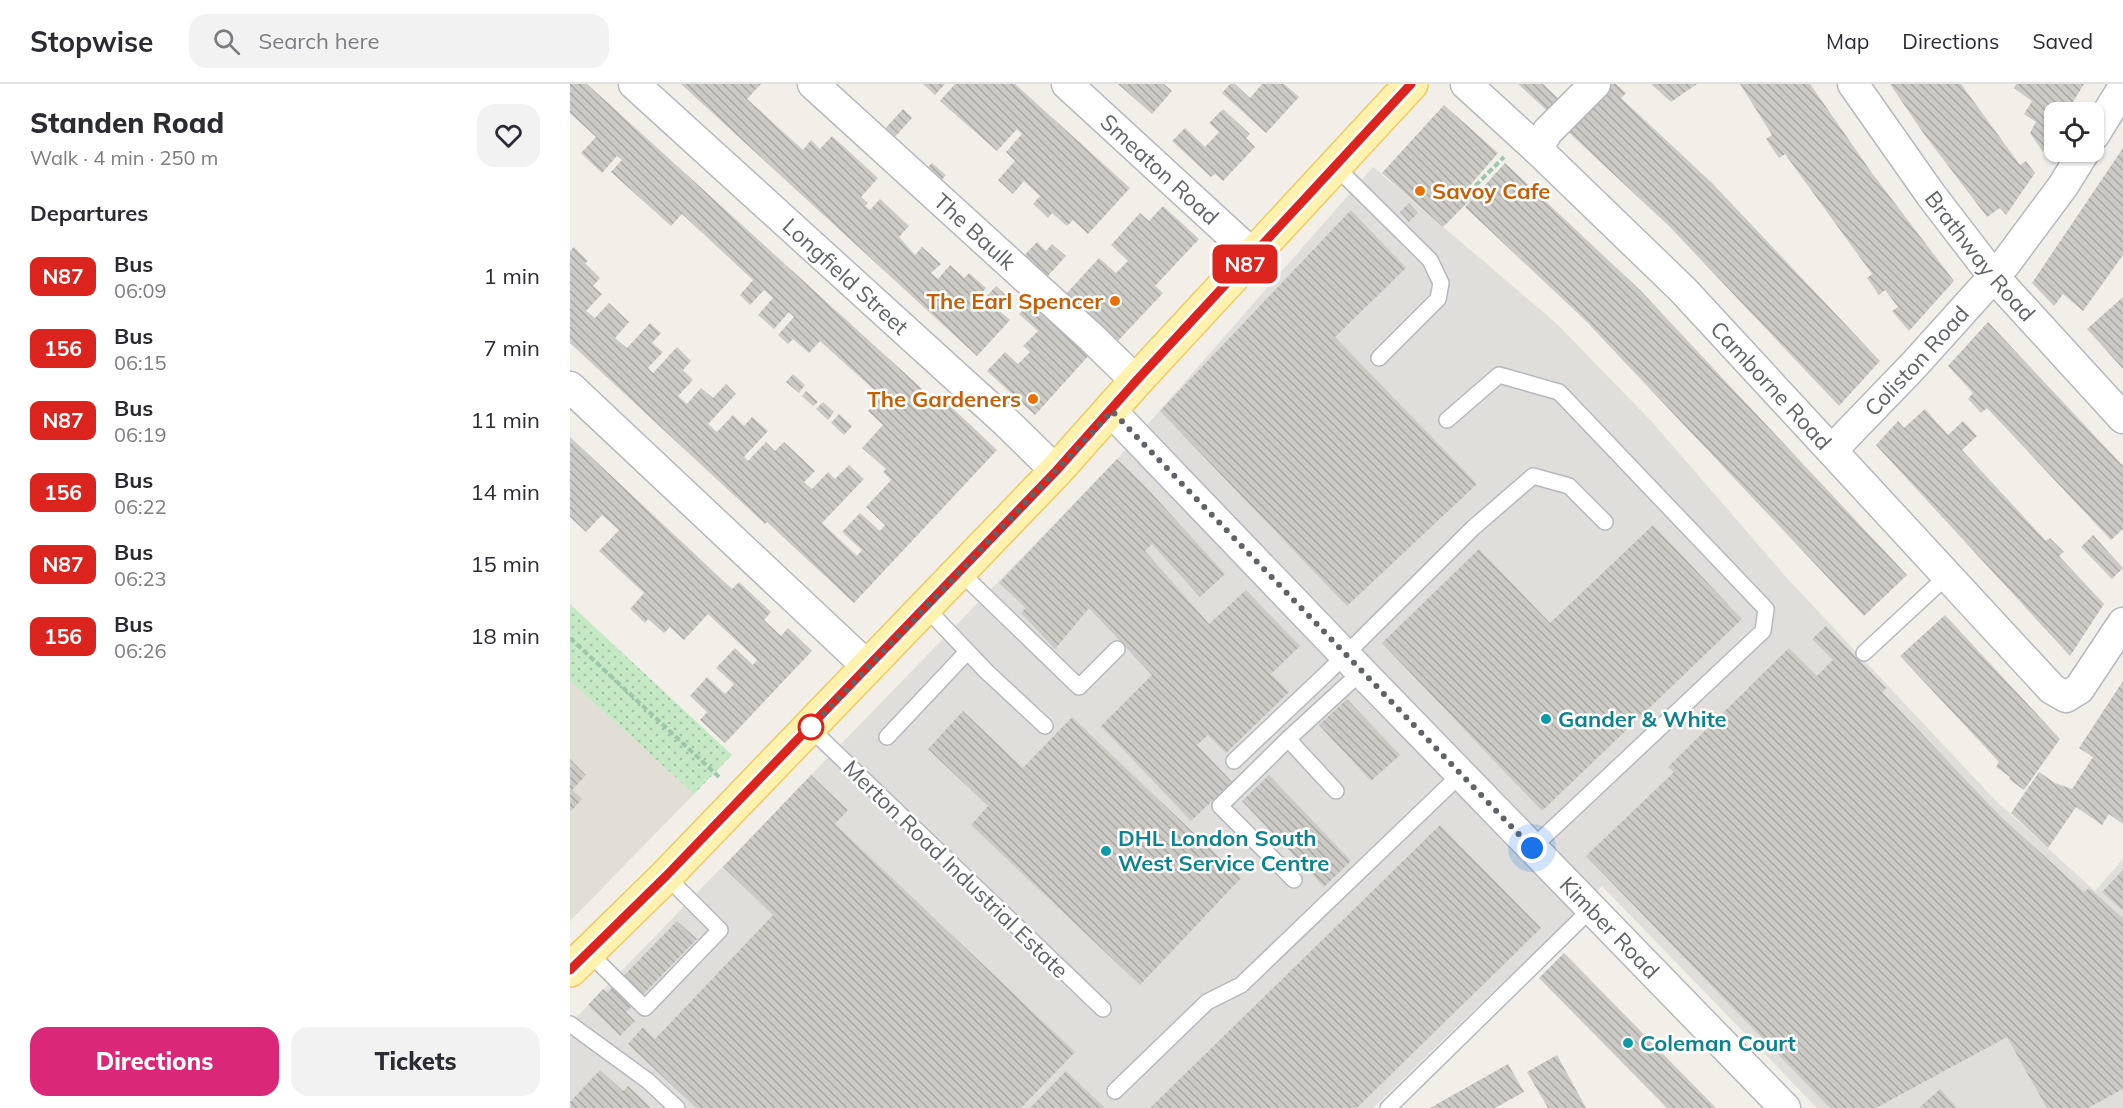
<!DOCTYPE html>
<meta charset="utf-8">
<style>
:root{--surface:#fff;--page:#f2f2f3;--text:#2b2b33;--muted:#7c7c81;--line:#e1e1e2;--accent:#db2777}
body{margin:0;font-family:Mulish,sans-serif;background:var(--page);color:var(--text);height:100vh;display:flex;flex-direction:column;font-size:22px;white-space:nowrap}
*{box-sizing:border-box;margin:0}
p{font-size:20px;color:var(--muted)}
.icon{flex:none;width:33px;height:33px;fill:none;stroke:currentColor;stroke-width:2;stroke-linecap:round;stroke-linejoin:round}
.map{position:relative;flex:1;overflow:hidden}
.details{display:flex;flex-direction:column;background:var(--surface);width:570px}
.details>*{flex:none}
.badge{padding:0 12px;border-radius:9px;font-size:21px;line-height:39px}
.controls{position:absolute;left:1474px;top:18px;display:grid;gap:12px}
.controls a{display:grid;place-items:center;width:60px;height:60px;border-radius:12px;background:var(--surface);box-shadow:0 2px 4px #0004;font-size:30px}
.you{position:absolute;width:30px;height:30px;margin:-15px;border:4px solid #fff;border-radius:50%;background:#1a73e8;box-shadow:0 0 0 9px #1a73e833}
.map>.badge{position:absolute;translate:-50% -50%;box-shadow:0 0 0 3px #fff}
h2{padding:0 30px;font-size:22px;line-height:54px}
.round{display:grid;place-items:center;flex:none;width:63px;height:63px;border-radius:18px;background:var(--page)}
.head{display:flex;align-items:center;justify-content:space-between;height:102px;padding:0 30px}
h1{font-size:28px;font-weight:800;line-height:45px}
.cta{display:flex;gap:12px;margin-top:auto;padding:12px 30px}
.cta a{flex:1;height:69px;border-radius:18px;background:var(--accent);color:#fff;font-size:24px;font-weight:800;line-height:69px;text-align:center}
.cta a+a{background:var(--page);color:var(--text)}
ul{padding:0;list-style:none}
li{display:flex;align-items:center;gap:18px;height:72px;padding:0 30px}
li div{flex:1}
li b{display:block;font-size:22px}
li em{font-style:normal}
li .badge{min-width:66px;font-weight:700;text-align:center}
header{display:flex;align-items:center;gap:36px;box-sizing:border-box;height:84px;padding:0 30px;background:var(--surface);border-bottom:2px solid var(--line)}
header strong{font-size:28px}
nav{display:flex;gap:33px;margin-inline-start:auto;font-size:21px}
.search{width:420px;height:54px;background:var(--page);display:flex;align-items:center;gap:15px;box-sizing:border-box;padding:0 21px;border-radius:18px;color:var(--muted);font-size:22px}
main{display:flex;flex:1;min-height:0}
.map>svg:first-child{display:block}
.industrial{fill:#e0deda}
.education{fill:#e1ded6}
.grass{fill:url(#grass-dots)}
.building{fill:url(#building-back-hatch)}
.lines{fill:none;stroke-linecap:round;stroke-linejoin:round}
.service-casing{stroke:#b5b8bc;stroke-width:18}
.minor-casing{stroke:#b5b8bc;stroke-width:33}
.primary-casing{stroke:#f2c960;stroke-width:36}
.path{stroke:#9cc7a9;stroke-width:4;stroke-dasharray:6 3;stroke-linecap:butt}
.service{stroke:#fff;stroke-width:15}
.minor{stroke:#fff;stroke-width:30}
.primary{stroke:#fff2af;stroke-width:33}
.line-casing{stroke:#fff;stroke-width:14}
.line{stroke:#dc241f;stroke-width:9}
.walk{stroke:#5f6368;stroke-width:6;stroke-dasharray:0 10.8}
.food-dot{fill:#e8710a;stroke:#fff;stroke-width:2}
.culture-dot{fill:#0f9aa8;stroke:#fff;stroke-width:2}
.stop-dot{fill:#fff;stroke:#dc241f;stroke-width:3}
.labels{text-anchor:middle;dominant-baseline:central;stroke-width:5;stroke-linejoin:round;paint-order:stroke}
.street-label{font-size:22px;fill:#5f6368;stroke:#fff}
.food-label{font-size:22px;font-weight:bold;fill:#c56008;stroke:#fff;text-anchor:end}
.culture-label{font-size:22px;font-weight:bold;fill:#0d838f;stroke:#fff;text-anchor:start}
</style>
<header>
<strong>Stopwise</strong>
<div class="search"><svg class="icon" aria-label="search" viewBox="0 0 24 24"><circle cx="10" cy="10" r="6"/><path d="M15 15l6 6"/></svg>Search here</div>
<nav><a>Map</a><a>Directions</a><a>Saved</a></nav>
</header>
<main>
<section class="details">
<div class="head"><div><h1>Standen Road</h1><p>Walk · 4 min · 250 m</p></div><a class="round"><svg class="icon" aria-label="heart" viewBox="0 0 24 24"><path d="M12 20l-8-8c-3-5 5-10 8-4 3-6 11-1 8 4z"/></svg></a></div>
<h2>Departures</h2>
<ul>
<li><span class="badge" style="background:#dc241f;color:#fff">N87</span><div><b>Bus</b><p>06:09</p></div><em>1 min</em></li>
<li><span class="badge" style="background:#dc241f;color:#fff">156</span><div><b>Bus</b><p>06:15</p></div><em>7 min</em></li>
<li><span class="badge" style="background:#dc241f;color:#fff">N87</span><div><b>Bus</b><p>06:19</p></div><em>11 min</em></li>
<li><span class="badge" style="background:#dc241f;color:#fff">156</span><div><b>Bus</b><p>06:22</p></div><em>14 min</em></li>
<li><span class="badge" style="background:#dc241f;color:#fff">N87</span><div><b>Bus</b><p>06:23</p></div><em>15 min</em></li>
<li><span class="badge" style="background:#dc241f;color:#fff">156</span><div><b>Bus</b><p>06:26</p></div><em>18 min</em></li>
</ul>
<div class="cta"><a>Directions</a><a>Tickets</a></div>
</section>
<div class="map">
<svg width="1553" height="1024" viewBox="0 0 1553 1024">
<defs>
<pattern id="grass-dots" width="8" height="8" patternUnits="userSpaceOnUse" patternTransform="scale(1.5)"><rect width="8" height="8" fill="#c5e8c5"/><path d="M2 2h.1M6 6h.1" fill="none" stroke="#a3c0a4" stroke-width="1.8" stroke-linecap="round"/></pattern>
<pattern id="building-back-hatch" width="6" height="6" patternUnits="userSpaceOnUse" patternTransform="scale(1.5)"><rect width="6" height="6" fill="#cccac5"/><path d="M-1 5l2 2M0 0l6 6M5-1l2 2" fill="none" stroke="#a9a8a4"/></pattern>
</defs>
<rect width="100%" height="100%" fill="#f1efe8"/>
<!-- industrial -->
<polygon class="industrial" points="803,83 986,239 1083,339 1216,493 1426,717 1525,807 1553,775 1553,1024 1247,1024 1032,802 803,1024 0,1024 0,940 549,373"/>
<!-- education -->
<polygon class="education" points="0,597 124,710 0,837"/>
<!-- grass -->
<polygon class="grass" points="0,520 162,671 124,710 0,597"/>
<!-- building -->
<g class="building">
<polygon points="0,0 17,0 373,324 377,319 427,366 284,519 197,438 195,440 0,259 0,167 4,163 18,177 15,179 30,194 23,202 32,210 16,227 25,234 39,219 59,238 45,254 57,264 80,239 91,249 82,259 93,268 78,284 83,289 107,263 121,277 113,286 123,296 108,312 117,320 131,304 143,314 156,300 166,310 138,340 147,348 163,331 174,342 182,333 198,347 174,373 178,377 196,358 205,367 214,358 245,387 234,398 242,405 258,388 265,395 279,381 294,395 252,439 287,472 292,466 272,448 290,429 310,447 315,441 296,423 321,396 313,388 316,385 292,364 313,341 298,327 311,312 250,257 239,269 223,255 218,260 208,251 224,233 219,228 204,245 188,231 203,214 194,206 180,221 170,211 183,196 112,130 101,142 41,88 52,76 47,72 32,89 11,69 26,53 0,29"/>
<polygon points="111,0 191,0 177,15 233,66 241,56 250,65 262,52 308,94 291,113 298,119 295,122 300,126 310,115 339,142 329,153 345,171 352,163 371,180 361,189 368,195 380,181 394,194 399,189 416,204 402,220 406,224 426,202 437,212 426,224 440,236 407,272"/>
<polygon points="353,0 375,0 365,11"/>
<polygon points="385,0 445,0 560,104 518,150 503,136 497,142 482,129 478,134 463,120 470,112 454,97 443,110 428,96 445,77 436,68 452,50 447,45 427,67 370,17"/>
<polygon points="548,0 594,0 602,7 582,30"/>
<polygon points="660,0 665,0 680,14 692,0 714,0 729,13 696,49 652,9"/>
<polygon points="948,0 973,0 995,21 984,33"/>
<polygon points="1033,0 1046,0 1056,9 1051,14 1143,100 1310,277 1269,322 1100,143 993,43"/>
<polygon points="1081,0 1127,0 1101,18"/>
<polygon points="1170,0 1240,0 1302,89 1384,197 1339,247 1322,227 1328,223 1315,206 1309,211 1297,194 1302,190 1215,70 1209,74 1196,55 1202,51"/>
<polygon points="1320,0 1391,0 1450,81 1456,77 1465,89 1436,131 1430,124 1417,133 1354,50"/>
<polygon points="1446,0 1514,0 1497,28 1485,28 1485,48 1473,68 1460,49 1466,38 1454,30 1462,17 1444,4"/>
<polygon points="874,21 928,69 896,106 903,113 873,143 812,89"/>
<polygon points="333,25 342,34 323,55 313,47"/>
<polygon points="653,25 680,50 676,54 685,63 653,97 645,90 641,93 602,57 615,44 635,63 649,48 639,39"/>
<polygon points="1553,64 1553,171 1513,227 1493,210 1484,222 1462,199"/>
<polygon points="362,79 376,91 368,100 354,87"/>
<polygon points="935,79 1071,207 1337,491 1294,532 1015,236 895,123"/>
<polygon points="839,119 848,129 839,138 830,128"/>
<polygon points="593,122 629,155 585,202 593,209 545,260 511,227 513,225 497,209 529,174 546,189 558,177 541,161 570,129 579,137"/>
<polygon points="781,126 836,184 765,253 907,400 777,522 590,327"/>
<polygon points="467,158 476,167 482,160 496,172 476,194 453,173"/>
<polygon points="1553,213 1553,285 1517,245"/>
<polygon points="463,215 521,269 465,331 417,287 435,268 448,280 460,268 453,262 468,247 449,230"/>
<polygon points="1418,238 1553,382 1553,445 1541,456 1417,324 1411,329 1398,315 1403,309 1378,282"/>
<polygon points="223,290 235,301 229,309 216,298"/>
<polygon points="236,307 248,318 243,322 232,312"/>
<polygon points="253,318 264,328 258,336 246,325"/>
<polygon points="1355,325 1378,351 1393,337 1407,352 1392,366 1476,457 1480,454 1494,468 1489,472 1534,520 1500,572 1306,361 1328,337 1334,344"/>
<polygon points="269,330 282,342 274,351 261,339"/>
<polygon points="0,353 162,505 169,498 201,528 194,536 211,552 218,544 242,567 155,659 130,636 137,628 120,612 137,593 155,610 158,607 164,600 146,584 165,564 183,581 187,576 138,530 114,556 100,543 94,549 78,535 75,539 60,525 74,509 29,467 49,446 32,431 16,448 0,433"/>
<polygon points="547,375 574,401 655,490 630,513 582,460 575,467 639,540 676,506 730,562 701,590 719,608 656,669 638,651 627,661 662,698 621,737 531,642 582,591 519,524 485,565 451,529 456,524 429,499"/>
<polygon points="1083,441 1172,535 972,727 812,559 909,465 980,539"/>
<polygon points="1523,451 1553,484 1542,495 1511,463"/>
<polygon points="1375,531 1490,655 1454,706 1439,695 1440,693 1426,683 1429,678 1330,572"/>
<polygon points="1256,542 1316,604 1312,608 1431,733 1514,808 1519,804 1553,834 1553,1005 1518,1024 1477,1024 1437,953 1306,1024 1260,1024 1016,772 1104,688 1098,683 1219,564 1247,592 1263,576 1242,555"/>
<polygon points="1553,597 1553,740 1539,730 1532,741 1506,723 1478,764 1441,729 1469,688 1485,699 1502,705 1523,673 1509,664"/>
<polygon points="777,615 830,671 801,697 749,641"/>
<polygon points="393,627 453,684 502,633 671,794 570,901 401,741 418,722 358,665"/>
<polygon points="0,675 16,691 2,706 12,715 0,728"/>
<polygon points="241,691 278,726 265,740 505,968 451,1024 126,1024 58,960 73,943 85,955 203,831 153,783"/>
<polygon points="699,691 781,777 754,803 672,717"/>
<polygon points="870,741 971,844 802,1009 787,1024 580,1024"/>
<polygon points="1553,786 1553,827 1532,808"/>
<polygon points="107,837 127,855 56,928 65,937 50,952 18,921 33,905 37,909"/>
<polygon points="994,869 1146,1024 1097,1024 969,894"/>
<polygon points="987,971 1016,1024 978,1024 957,988"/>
<polygon points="938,980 954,1008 925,1024 860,1024"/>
<polygon points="30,986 53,1007 58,1002 81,1024 0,1024 0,1018"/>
<polygon points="496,987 535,1024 460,1024"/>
<polygon points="1370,1005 1387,1024 1349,1024"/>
</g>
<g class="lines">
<!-- service casing -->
<g class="service-casing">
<g id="service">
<polyline points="766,83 860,176 871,199 868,215 809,274"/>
<polyline points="877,336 929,291 989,308 1196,525 1193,547 962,764"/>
<polyline points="390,488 509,603 547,565"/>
<polyline points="356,524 417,588 475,642"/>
<polyline points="1294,569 1377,492"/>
<polyline points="240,644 533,925"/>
<polyline points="317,653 397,568"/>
<polyline points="718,655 766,707"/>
<polyline points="664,677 757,589 903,444 963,392 999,402 1035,438"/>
<polyline points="724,796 650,722 718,655 791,588"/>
<polyline points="18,868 75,924 150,846 96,792"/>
<polyline points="0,940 78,997 107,1024"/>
<polyline points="545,1007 637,918 671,901 891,690"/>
<polyline points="818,1024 1022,824"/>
</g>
</g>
<!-- minor casing -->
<g class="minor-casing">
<g id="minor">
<path id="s1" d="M 64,0 L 436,338 L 486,387"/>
<path id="s2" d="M 243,0 L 522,254 L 566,297"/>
<path id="s3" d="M 497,0 L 683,171"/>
<path id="s4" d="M 896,0 L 967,65 L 1113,206 L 1482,605 L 1496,613 L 1509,605 L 1553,539"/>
<path id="s5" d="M 1283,0 L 1361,111 L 1424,193 L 1553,334"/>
<polyline points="1524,51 1553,4"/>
<polyline points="967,65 978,47 1025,0"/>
<polyline points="0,303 298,583"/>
<path id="s6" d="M 541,327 L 775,571 L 1215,1024"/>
<path id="s7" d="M 1262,366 L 1344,281 L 1435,180 L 1493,102 L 1514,68"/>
</g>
</g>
<!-- primary casing -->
<g class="primary-casing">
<polyline id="primary" points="0,886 96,792 486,387 566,297 841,0"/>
</g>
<!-- path -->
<g class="path">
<polyline points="899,108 934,73"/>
<polyline points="0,554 149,693"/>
</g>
<!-- service -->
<use href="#service" class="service"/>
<!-- minor -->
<use href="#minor" class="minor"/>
<!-- primary -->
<use href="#primary" class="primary"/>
</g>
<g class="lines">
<!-- line casing -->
<g class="line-casing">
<polyline id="line" points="0,886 96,792 486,387 566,297 841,0"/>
</g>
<!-- line -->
<use href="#line" class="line"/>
<!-- walk -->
<polyline class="walk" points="241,643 240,644 486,387 542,327 962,764"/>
</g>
<!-- markers -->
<g class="food-dot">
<circle cx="850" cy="107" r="6"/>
<circle cx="545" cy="217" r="6"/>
<circle cx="463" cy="315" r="6"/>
</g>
<g class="culture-dot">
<circle cx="976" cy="635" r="6"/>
<circle cx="536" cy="767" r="6"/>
<circle cx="1058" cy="959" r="6"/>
</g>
<circle class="stop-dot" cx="241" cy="643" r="12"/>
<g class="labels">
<!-- street labels -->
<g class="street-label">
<text stroke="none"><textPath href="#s3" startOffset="126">Smeaton Road</textPath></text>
<text stroke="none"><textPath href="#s2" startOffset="219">The Baulk</textPath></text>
<text stroke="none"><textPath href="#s5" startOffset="214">Brathway Road</textPath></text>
<text stroke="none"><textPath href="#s1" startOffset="286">Longfield Street</textPath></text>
<text stroke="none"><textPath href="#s7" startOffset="123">Coliston Road</textPath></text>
<text stroke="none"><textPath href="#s4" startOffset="429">Camborne Road</textPath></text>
<text transform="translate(386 785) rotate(44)">Merton Road Industrial Estate</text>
<text stroke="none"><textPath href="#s6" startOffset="718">Kimber Road</textPath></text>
</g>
<!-- food labels -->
<g class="food-label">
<text x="862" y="107" text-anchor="start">Savoy Cafe</text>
<text x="533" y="217">The Earl Spencer</text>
<text x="451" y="315">The Gardeners</text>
</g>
<!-- culture labels -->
<g class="culture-label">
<text x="988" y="635">Gander &amp; White</text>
<text x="548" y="754">DHL London South<tspan x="548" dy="25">West Service Centre</tspan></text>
<text x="1070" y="959">Coleman Court</text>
</g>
</g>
</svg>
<div class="controls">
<a><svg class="icon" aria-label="locate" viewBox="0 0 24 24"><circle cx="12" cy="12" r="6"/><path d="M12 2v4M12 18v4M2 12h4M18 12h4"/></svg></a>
</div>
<div class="you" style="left:962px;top:764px"></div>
<b class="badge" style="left:675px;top:180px;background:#dc241f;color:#fff">N87</b>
</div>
</main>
